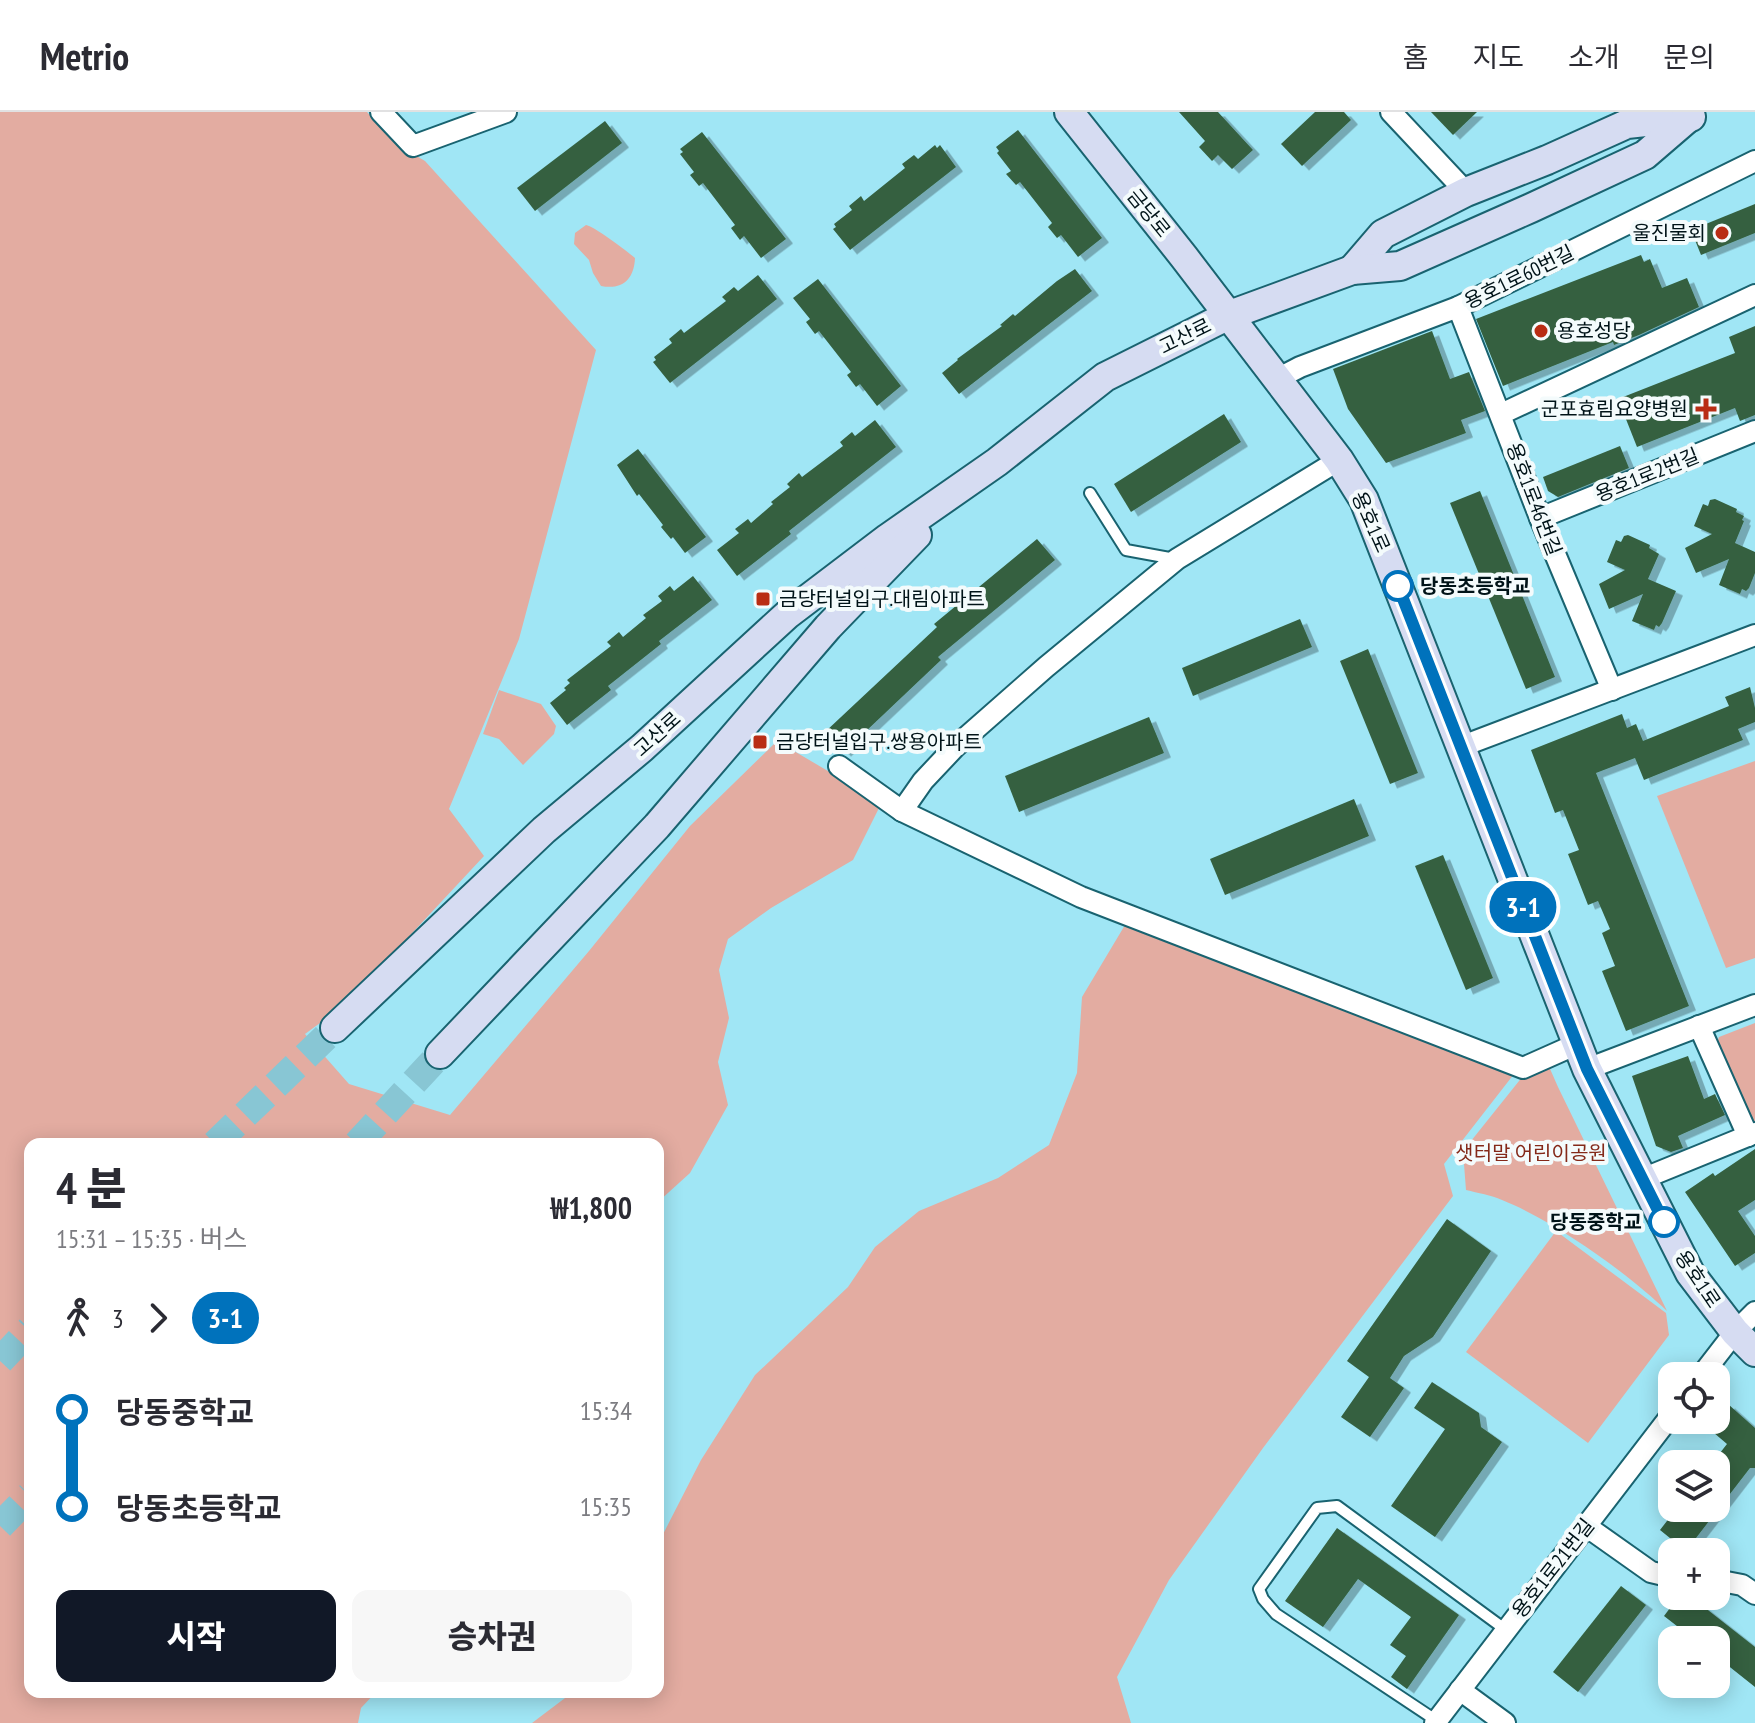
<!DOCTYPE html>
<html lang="ko">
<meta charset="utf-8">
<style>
:root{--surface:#fff;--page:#f7f7f7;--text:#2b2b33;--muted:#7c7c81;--line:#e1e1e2;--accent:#111827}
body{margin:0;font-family:"PT Sans Narrow","Noto Sans KR",sans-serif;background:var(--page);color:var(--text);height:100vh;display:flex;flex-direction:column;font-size:30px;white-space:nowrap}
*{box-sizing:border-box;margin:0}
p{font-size:26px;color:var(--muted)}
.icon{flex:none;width:44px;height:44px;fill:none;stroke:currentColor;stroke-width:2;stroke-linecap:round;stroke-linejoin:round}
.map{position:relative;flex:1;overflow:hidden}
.details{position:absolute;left:24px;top:1026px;width:640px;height:560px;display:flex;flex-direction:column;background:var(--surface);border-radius:16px;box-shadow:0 4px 20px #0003}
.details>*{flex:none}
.badge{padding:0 16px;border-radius:26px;font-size:28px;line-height:52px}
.controls{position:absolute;left:1658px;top:1250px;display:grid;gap:16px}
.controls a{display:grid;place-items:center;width:72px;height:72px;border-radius:16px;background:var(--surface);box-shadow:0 4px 20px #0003;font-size:40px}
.map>.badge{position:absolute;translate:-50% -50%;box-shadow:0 0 0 4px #fff}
.legs{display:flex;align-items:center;gap:12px;height:88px;padding:0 32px;font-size:26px}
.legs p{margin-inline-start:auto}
.head{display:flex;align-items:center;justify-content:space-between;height:136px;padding:0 32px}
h1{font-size:44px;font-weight:800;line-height:60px}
.action{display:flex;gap:16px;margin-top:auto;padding:16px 32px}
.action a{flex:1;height:92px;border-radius:16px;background:var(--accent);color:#fff;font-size:32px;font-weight:800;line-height:92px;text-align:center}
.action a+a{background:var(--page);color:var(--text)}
ul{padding:0 32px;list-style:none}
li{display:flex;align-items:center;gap:28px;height:96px;font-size:30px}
li i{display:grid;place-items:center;width:12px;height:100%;margin:0 10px;background:currentColor}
li i::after{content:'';width:20px;height:20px;margin:-10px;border:6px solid;border-radius:50%;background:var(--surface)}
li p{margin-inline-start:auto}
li:first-child i{background:linear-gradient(#0000 50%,currentColor 0)}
li:last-child i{background:linear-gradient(currentColor 50%,#0000 0)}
header{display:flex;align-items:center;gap:48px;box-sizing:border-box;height:112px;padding:0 40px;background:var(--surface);border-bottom:2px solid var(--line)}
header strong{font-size:38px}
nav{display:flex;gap:44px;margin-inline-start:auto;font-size:28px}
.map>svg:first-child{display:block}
.green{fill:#e3aca1}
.building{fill:#346141;filter:url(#shadow)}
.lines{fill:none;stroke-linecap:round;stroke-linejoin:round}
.secondary-tunnel{stroke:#88c6d4;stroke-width:28;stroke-dasharray:28 14;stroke-linecap:butt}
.lane-casing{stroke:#196370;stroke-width:14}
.street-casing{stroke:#196370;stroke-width:24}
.secondary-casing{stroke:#196370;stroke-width:32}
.lane{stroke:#fff;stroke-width:10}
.street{stroke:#fff;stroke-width:20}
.secondary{stroke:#d6dcf2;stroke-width:28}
.line-1-casing{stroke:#fff;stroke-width:18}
.line-1{stroke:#0072bc;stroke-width:12}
.poi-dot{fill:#b92d14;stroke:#f4fbfc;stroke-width:3}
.stop-1-dot{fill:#fff;stroke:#0072bc;stroke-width:4}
.labels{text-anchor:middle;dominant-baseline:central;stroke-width:8;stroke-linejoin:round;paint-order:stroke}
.street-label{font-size:20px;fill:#001318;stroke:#f4fbfc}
.poi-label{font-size:20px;fill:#001318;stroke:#f4fbfc;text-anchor:start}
.stop-label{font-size:20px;font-weight:bold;fill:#001318;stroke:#f4fbfc;text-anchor:start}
.park-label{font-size:20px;fill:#842919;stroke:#f4fbfc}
</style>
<header>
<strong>Metrio</strong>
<nav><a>홈</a><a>지도</a><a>소개</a><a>문의</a></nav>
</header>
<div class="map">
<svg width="1755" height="1611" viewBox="0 0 1755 1611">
<defs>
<filter id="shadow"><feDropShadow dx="7" dy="4.5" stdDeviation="0" flood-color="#0004"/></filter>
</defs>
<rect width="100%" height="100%" fill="#a0e6f5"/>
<!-- green -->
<g class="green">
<polygon points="0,0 367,0 396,32 425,49 596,238 519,527 449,697 484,744 346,892 305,922 349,972 450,1003 589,839 690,714 777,629 833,662 880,694 853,748 771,796 728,827 719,858 729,906 718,950 728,993 690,1061 658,1090 658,1032 30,1032 30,1580 376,1580 361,1596 358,1611 0,1611"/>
<path d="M 586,113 C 594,114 628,140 635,146 C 634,168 622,178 601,174 L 593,161 L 589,148 L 574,132 L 575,121 Z"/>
<polygon points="499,578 541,592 556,614 554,622 523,653 499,627 483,622"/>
<polygon points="1755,649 1755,846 1726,856 1657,684"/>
<polygon points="1125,813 1238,854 1514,962 1444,1052 1453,1084 1263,1336 1169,1468 1117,1565 1131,1611 532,1611 573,1580 658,1580 658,1432 701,1348 755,1263 848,1175 875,1135 919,1099 998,1066 1049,1033 1077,961 1082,885"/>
<polygon points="1755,911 1755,1010 1754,1011 1746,1008 1716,933 1719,925"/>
<path d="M 1547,950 L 1558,975 L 1667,1199 C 1626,1160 1555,1109 1502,1088 C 1491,1083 1478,1081 1466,1078 L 1463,1039 L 1527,959 Z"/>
<polygon points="1556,1119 1666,1201 1669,1223 1588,1331 1466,1240"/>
</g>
<!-- building -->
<g class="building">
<polygon points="1179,0 1218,0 1253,38 1232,57 1218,43 1212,49 1199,35 1205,29"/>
<polygon points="1315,0 1344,0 1351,8 1302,54 1281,32"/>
<polygon points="1431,0 1477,0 1453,23"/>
<polygon points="605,9 622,31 535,99 517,76"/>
<polygon points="1018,18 1102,126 1078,145 1061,123 1057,126 1048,115 1052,111 1020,70 1016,73 1006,62 1011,59 997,41 999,39 996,35"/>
<polygon points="702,20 786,127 761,146 744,124 740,128 731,116 735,113 703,71 699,74 690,63 694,60 680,42 683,40 680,37"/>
<polygon points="935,33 937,36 940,33 956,55 850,138 833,117 836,115 834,112 852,98 849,94 861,84 864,89 905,56 902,52 914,43 918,47"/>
<polygon points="1755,92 1755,121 1701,143 1691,118"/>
<polygon points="1641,143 1644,150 1650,147 1662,176 1687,166 1699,195 1639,223 1614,233 1613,230 1503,274 1476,207"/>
<polygon points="1075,157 1092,179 959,282 942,261 958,248 957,247 1002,214 1000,213 1013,202 1015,204 1057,169"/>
<polygon points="758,163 777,187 670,271 653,250 656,248 654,245 672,231 669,227 681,217 684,221 726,189 722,185 734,175 738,179"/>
<polygon points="818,167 901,274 877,294 860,272 856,275 847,263 851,260 819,219 815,222 806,210 810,207 793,186"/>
<polygon points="1755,214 1755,303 1740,309 1735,296 1637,335 1618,287 1735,241 1729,225"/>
<polygon points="1432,219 1450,267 1469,260 1485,299 1461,308 1466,321 1386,351 1348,297 1333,257"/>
<polygon points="1224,302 1241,330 1131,400 1114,372"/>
<polygon points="875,308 896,335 789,419 791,422 737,464 717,438 739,421 735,417 748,407 751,411 773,392 771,390 790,375 787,372 799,361 802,365 843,334 840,330 852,320 855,324"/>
<polygon points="1620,334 1629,356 1558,385 1548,379 1543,365"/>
<polygon points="638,337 706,425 685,441 673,425 671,427 661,415 663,413 639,382 637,384 617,353"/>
<polygon points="1480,379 1555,565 1526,577 1450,391"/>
<polygon points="1715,387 1737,397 1736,400 1744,404 1742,408 1744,409 1735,431 1755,440 1755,461 1749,476 1746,479 1742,477 1740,482 1719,473 1729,447 1696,461 1685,436 1712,422 1694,414 1703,392 1708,394 1710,388"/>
<polygon points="1628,423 1650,433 1649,436 1659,442 1648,467 1676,479 1662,511 1659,515 1656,513 1654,518 1632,509 1643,482 1609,497 1599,472 1625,458 1607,450 1616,428 1621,430 1624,424"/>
<polygon points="1037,427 1055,448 938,545 941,548 844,640 825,620 937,515 934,512"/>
<polygon points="693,464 712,488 659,529 661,532 608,574 611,578 567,613 550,591 566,578 564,576 570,571 567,568 611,534 607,530 619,520 623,525 646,506 643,503 662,489 658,484 670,474 674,479"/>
<polygon points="1300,507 1312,535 1193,584 1182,556"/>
<polygon points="1368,537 1418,661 1390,672 1340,549"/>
<polygon points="1750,575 1755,596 1755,610 1738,617 1743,628 1644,668 1635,646 1596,661 1689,894 1626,919 1602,859 1615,854 1602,821 1610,817 1598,789 1588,793 1568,742 1579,738 1563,698 1555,701 1531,638 1622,602 1627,616 1636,612 1643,629 1729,594 1725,585"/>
<polygon points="1149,605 1164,641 1019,700 1005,664"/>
<polygon points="1354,687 1369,724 1225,783 1210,747"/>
<polygon points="1443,743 1493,866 1466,878 1415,754"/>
<polygon points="1688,944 1704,987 1715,982 1725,1003 1678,1024 1683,1036 1671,1040 1656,1034 1632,964"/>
<polygon points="1755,1037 1755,1088 1738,1099 1755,1124 1755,1141 1735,1154 1685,1080 1713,1061 1715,1064"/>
<polygon points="1447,1107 1491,1139 1433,1225 1404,1244 1390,1266 1404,1276 1370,1325 1341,1305 1369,1265 1347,1249"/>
<polygon points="1432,1270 1479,1301 1481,1315 1502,1330 1435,1425 1391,1394 1445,1317 1414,1296"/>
<polygon points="1728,1292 1755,1316 1755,1356 1750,1356 1686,1439 1660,1418 1677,1396 1716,1396 1716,1346 1727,1332 1707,1315"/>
<polygon points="1337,1416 1459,1503 1407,1577 1391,1565 1406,1544 1390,1533 1411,1505 1358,1467 1323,1515 1285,1489"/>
<polygon points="1621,1474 1646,1493 1578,1580 1553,1560"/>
<polygon points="1679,1484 1690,1484 1755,1535 1755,1575 1716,1544 1716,1528 1695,1528 1664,1504"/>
</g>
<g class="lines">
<!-- secondary-tunnel -->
<g class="secondary-tunnel">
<polyline points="215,1032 335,916"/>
<polyline points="357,1032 440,942"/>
<polyline points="0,1249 30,1217"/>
<polyline points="0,1414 30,1383"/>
</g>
<!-- lane casing -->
<g class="lane-casing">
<g id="lane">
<polyline points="1090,381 1126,438 1175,447"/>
<polyline points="1437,1609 1276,1502 1263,1487 1259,1477 1317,1396 1337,1394 1506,1518"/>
</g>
</g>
<!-- street casing -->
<g class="street-casing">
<g id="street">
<polyline points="381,0 413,34 506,0"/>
<polyline points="1391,0 1466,80"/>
<polyline points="1458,195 1540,406 1612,578"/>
<polyline points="1277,267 1300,255 1458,195 1755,49"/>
<polyline points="1501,302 1755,183"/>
<polyline points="1540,406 1755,319"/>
<polyline points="1460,635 1755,523"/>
<polyline points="839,654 902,699 1081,785 1523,956 1577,932"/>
<polyline points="902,699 923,669 955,635 1046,555 1177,447 1339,348"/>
<polyline points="1699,914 1748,1024"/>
<polyline points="1587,957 1755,893"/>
<polyline points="1642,1067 1755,1021"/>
<polyline points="1701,1264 1735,1220 1755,1200"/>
<polyline points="1586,1414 1651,1460 1672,1465"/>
<polyline points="1716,1468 1742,1473 1755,1482"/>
<polyline points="1460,1578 1505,1611"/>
<polyline points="1435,1611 1672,1302"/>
</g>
</g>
<!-- secondary casing -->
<g class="secondary-casing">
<g id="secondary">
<polyline points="1069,0 1184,145 1339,348 1364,388 1587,957 1690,1161 1735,1220 1755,1240"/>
<polyline points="1352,158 1383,122 1466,80 1547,48 1627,12 1691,5"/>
<polyline points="335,916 544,718 642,636 788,502 888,426 997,350 1105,265 1227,204 1352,158 1400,154 1531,96 1645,43 1688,6"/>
<polyline points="440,942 657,714 828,515 917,423"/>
</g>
</g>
<!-- lane -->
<use href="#lane" class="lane"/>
<!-- street -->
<use href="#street" class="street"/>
<!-- secondary -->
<use href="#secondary" class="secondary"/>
</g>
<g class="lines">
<!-- line-1 casing -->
<g class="line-1-casing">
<polyline id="line-1" points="1398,474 1587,957 1664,1110"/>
</g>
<!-- line-1 -->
<use href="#line-1" class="line-1"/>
</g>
<!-- markers -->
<g class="poi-dot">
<circle cx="1722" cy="121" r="8"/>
<circle cx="1541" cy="219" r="8"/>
<path d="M1702 285h8v8h8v8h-8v8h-8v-8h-8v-8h8z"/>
<rect x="755" y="479" width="16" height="16" rx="4"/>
<rect x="752" y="622" width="16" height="16" rx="4"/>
</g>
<g class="stop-1-dot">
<circle cx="1398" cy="474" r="14"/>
<circle cx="1664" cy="1110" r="14"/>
</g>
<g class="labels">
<!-- street labels -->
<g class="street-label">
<text transform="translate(1149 101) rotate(51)">금당로</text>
<text transform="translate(1519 165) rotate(-26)">용호1로60번길</text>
<text transform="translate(1185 224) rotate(-26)">고산로</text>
<text transform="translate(1647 363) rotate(-22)">용호1로2번길</text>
<text transform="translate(1534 387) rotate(69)">용호1로46번길</text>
<text transform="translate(1371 410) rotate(66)">용호1로</text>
<text transform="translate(657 622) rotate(-42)">고산로</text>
<text transform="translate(1698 1167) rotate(56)">용호1로</text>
<text transform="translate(1553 1456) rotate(-52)">용호1로21번길</text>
</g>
<!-- poi labels -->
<g class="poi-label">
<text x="1706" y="121" text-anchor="end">울진물회</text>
<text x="1557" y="219">용호성당</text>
<text x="1688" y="297" text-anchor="end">군포효림요양병원</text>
<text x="779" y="487">금당터널입구.대림아파트</text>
<text x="776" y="630">금당터널입구.쌍용아파트</text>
</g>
<!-- stop labels -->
<g class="stop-label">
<text x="1420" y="474">당동초등학교</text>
<text x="1642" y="1110" text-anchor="end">당동중학교</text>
</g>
<!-- park labels -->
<g class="park-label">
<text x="1531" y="1041">샛터말 어린이공원</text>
</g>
</g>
</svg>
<div class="controls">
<a><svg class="icon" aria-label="locate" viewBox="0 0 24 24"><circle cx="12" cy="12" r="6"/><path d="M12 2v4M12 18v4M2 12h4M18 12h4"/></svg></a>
<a><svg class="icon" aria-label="layers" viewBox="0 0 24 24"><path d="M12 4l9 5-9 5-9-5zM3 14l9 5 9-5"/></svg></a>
<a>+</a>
<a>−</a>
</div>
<b class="badge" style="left:1523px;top:795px;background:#0072bc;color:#fff">3-1</b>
<section class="details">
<div class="head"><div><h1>4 분</h1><p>15:31 – 15:35 · 버스</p></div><b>₩1,800</b></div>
<div class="legs"><svg class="icon" aria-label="walk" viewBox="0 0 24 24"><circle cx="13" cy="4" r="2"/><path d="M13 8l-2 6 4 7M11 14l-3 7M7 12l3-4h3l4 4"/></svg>3<svg class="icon" aria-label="forward" viewBox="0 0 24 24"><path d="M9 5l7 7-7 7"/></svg><b class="badge" style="background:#0072bc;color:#fff">3-1</b></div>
<ul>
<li><i style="color:#0072bc"></i><b>당동중학교</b><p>15:34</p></li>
<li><i style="color:#0072bc"></i><b>당동초등학교</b><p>15:35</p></li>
</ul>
<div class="action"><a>시작</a><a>승차권</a></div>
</section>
</div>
